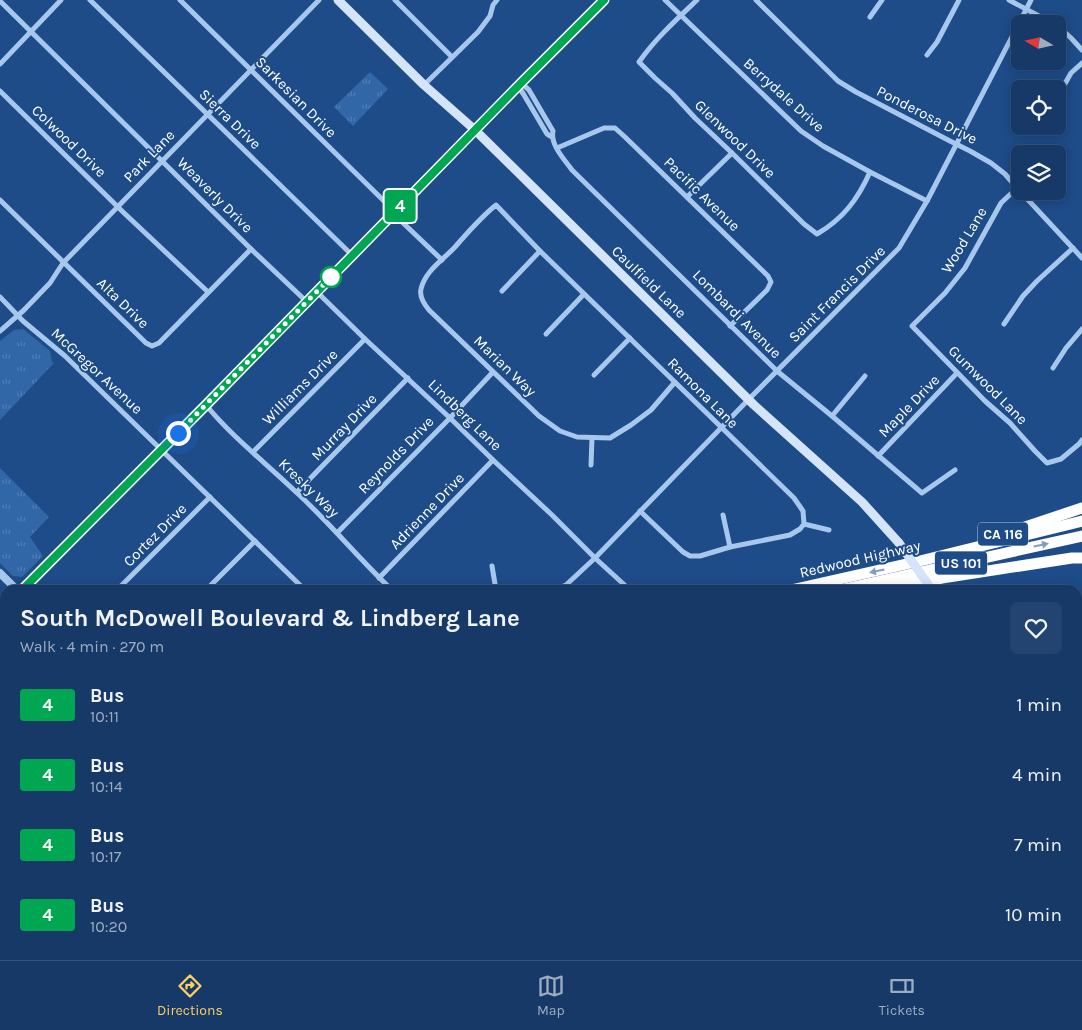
<!DOCTYPE html>
<meta charset="utf-8">
<style>
:root{--surface:#163967;--page:#234470;--text:#f1f3f6;--muted:#9eacc0;--line:#35537b;--accent:#fbd066}
body{margin:0;font-family:Karla,sans-serif;background:var(--page);color:var(--text);height:100vh;display:flex;flex-direction:column;font-size:19px;white-space:nowrap}
*{box-sizing:border-box;margin:0}
p{font-size:16px;color:var(--muted)}
.icon{flex:none;width:28px;height:28px;fill:none;stroke:currentColor;stroke-width:2;stroke-linecap:round;stroke-linejoin:round}
.map{position:relative;flex:1;overflow:hidden}
.side{position:absolute;left:0px;top:585px;width:1082px;height:375px;display:flex;flex-direction:column;background:var(--surface);border-radius:15px 15px 0 0;box-shadow:0 2px 12px #0003,0 0 0 1px var(--line)}
.side>*{flex:none}
.badge{padding:0 10px;border-radius:4px;font-size:18px;line-height:32px}
.needle{width:32px;rotate:279deg}
.tools{position:absolute;left:1011px;top:15px;display:grid;gap:10px}
.tools a{display:grid;place-items:center;width:55px;height:55px;border-radius:8px;background:var(--surface);box-shadow:0 2px 12px #0003,0 0 0 1px var(--line);font-size:25px}
.you{position:absolute;width:25px;height:25px;margin:-12px;border:4px solid #fff;border-radius:50%;background:#1a73e8;box-shadow:0 0 0 8px #1a73e833}
.map>.badge{position:absolute;translate:-50% -50%;box-shadow:0 0 0 2px #fff}
.round{display:grid;place-items:center;flex:none;width:52px;height:52px;border-radius:8px;background:var(--page)}
.summary{display:flex;align-items:center;justify-content:space-between;height:85px;padding:0 20px}
h1{font-size:24px;font-weight:700;line-height:38px}
ul{padding:0;list-style:none}
li{display:flex;align-items:center;gap:15px;height:70px;padding:0 20px}
li div{flex:1}
li b{display:block;font-size:19px}
li em{font-style:normal}
li .badge{min-width:55px;font-weight:700;text-align:center}
.menu{display:flex;justify-content:space-around;align-items:center;height:70px;border-top:1px solid var(--line);background:var(--surface);font-size:14px;color:var(--muted)}
.menu a{display:grid;justify-items:center;gap:2px}
.menu .on{color:var(--accent)}
.map>svg:first-child{display:block}
.park{fill:url(#park-tufts)}
.lines{fill:none;stroke-linecap:round;stroke-linejoin:round}
.minor{stroke:#a8c7ec;stroke-width:5}
.tertiary{stroke:#a8c7ec;stroke-width:8}
.secondary{stroke:#d4e4f9;stroke-width:9}
.primary{stroke:#edf4ff;stroke-width:10}
.motorway{stroke:#fff;stroke-width:11}
.secondary-bridge{stroke:#d4e4f9;stroke-width:9}
.oneway{fill:#839dbe}
.line-casing{stroke:#fff;stroke-width:11}
.line{stroke:#00a651;stroke-width:8}
.walk{stroke:#fff;stroke-width:5;stroke-dasharray:0 9}
.stop-dot{fill:#fff;stroke:#00a651;stroke-width:2.5}
.labels{text-anchor:middle;dominant-baseline:central;stroke-width:4;stroke-linejoin:round;paint-order:stroke}
.shield{fill:#1d4c89;stroke:#bbc9dc;stroke-width:1}
.shield-label{font-size:14px;font-weight:bold;fill:#fff}
.street-label{font-size:15px;fill:#fff;stroke:#1d4c89}
</style>
<div class="map">
<svg width="1082" height="960" viewBox="0 0 1082 960">
<defs>
<pattern id="park-tufts" width="24" height="20" patternUnits="userSpaceOnUse" patternTransform="scale(1.25)"><rect width="24" height="20" fill="#3166a7"/><path d="M3 7l-1-3M5 7V3M7 7l1-3M15 17l-1-3M17 17v-4M19 17l1-3" fill="none" stroke="#507db4"/></pattern>
</defs>
<rect width="100%" height="100%" fill="#1d4c89"/>
<!-- park -->
<g class="park">
<polygon points="370,72 388,89 353,126 334,107"/>
<polygon points="23,329 50,351 52,362 54,363 0,420 0,341 14,330"/>
<polygon points="0,468 49,517 30,537 43,556 22,577 13,576 0,563"/>
</g>
<g class="lines">
<!-- minor -->
<g class="minor">
<polyline points="90,0 352,255"/>
<polyline points="180,0 387,204 400,220 442,260"/>
<polyline points="395,0 452,57"/>
<polyline points="665,0 801,131 823,146 870,172 927,201"/>
<path d="M 697,0 C 677,19 655,39 639,62 L 655,78 L 672,93 L 695,118 L 732,153 L 804,224 L 817,234 C 843,219 858,199 870,172"/>
<polyline points="756,0 838,81 856,92 950,141 970,151 991,163 1005,174 1017,188 1082,258"/>
<polyline points="1009,0 1054,24"/>
<polyline points="0,1 251,249 307,302"/>
<polyline points="870,17 882,0"/>
<polyline points="1058,26 1071,38 1082,50"/>
<polyline points="927,55 937,42 959,0"/>
<polyline points="0,64 61,0"/>
<path d="M 521,83 L 529,90 L 553,131 C 550,145 565,160 572,170 L 777,371 L 832,416 L 922,493 L 955,470"/>
<polyline points="424,85 478,32 490,16 493,5 497,0"/>
<polyline points="518,86 524,95 547,134 552,137"/>
<polyline points="0,91 123,212 208,292"/>
<polyline points="1058,96 1071,73 1082,63"/>
<polyline points="557,148 604,128 615,128 625,137 768,276 771,282 767,290 730,326"/>
<polyline points="1017,188 1001,203 965,268 945,293 912,326 985,401 1010,423 1035,451 1047,463 1061,459 1079,444 1082,440"/>
<polyline points="687,197 732,153"/>
<polyline points="0,200 146,343 152,346 159,343 251,249"/>
<polyline points="502,291 540,251"/>
<polyline points="317,292 365,339 450,418 493,460 552,515 595,558 630,590"/>
<polyline points="0,297 23,321 65,356 305,590"/>
<polyline points="1004,324 1023,296 1037,281 1073,248"/>
<polyline points="0,331 24,310 50,283 63,263 319,0"/>
<polyline points="546,334 584,294"/>
<polyline points="1053,368 1066,348 1082,329"/>
<polyline points="594,375 630,338"/>
<path d="M 206,405 C 232,437 267,464 296,492 C 330,523 359,559 392,590"/>
<polyline points="832,416 865,376"/>
<polyline points="253,452 365,339"/>
<polyline points="878,456 957,373"/>
<polyline points="591,465 592,438"/>
<polyline points="297,492 408,378"/>
<path d="M 640,511 L 683,552 L 690,556 L 700,556 L 730,547 L 790,535 L 800,529 L 804,524 L 803,511 L 794,498 L 540,251 L 496,205 C 481,217 468,232 455,247 C 443,260 425,271 421,289 C 419,297 424,304 429,310 L 539,416 L 560,431 L 577,437 L 610,438 L 631,425 L 651,410 L 675,382"/>
<polyline points="723,515 730,547"/>
<polyline points="804,524 829,530"/>
<polyline points="337,533 450,418 493,372"/>
<polyline points="492,566 496,590"/>
<polyline points="379,578 493,460"/>
<polyline points="117,590 210,497"/>
<polyline points="206,590 255,541"/>
<polyline points="554,590 566,585 595,558 749,399 899,248 927,201 1031,0"/>
<polyline points="0,710 5,704"/>
<polyline points="0,801 5,795"/>
<polyline points="1015,955 1020,960"/>
<polyline points="328,960 333,955"/>
<polyline points="974,960 979,955"/>
</g>
<!-- tertiary -->
<polyline class="tertiary" points="0,573 17,590"/>
<!-- secondary -->
<g class="secondary">
<polyline points="338,0 424,85 475,130 754,405 862,502 899,543"/>
<polyline points="22,590 206,405 521,83 604,0"/>
<polyline points="0,612 5,607"/>
<polyline points="1078,749 1082,752"/>
<polyline points="802,960 807,955"/>
</g>
<!-- primary -->
<g class="primary">
<polyline points="1078,878 1082,857"/>
<polyline points="1059,960 1060,955"/>
</g>
<!-- motorway -->
<g class="motorway">
<polyline points="1007,533 1082,508"/>
<polyline points="791,590 924,560 1082,521"/>
<polyline points="840,590 1082,536"/>
<polyline points="882,590 942,578 1072,558 1082,558"/>
<polyline points="0,891 5,892"/>
<polyline points="0,908 5,917"/>
<polyline points="0,944 5,935"/>
<polyline points="3,960 7,955"/>
<polyline points="19,960 24,955"/>
<polyline points="62,960 62,955"/>
</g>
<!-- secondary-bridge -->
<polyline class="secondary-bridge" points="899,543 932,590"/>
</g>
<!-- one-way arrows -->
<defs><path id="oneway-solid" d="M-6-.8H1V-3.2L6.5 0L1 3.2V.8H-6Z" transform="scale(1.25)"/></defs>
<g class="oneway">
<use href="#oneway-solid" transform="translate(1041 545) rotate(-12)"/>
<use href="#oneway-solid" transform="translate(877 571) rotate(168)"/>
</g>
<g class="lines">
<!-- line casing -->
<g class="line-casing">
<polyline id="line" points="22,590 206,405 521,83 604,0"/>
</g>
<!-- line -->
<use href="#line" class="line"/>
<!-- walk -->
<polyline class="walk" points="178,433 331,277"/>
</g>
<!-- markers -->
<circle class="stop-dot" cx="331" cy="277" r="10"/>
<g class="labels">
<!-- shield labels -->
<g class="shield">
<rect x="978" y="522.5" width="50" height="23" rx="4"/>
<rect x="935" y="551.5" width="52" height="23" rx="4"/>
</g>
<g class="shield-label">
<text x="1003" y="534">CA 116</text>
<text x="961" y="563">US 101</text>
</g>
<!-- street labels -->
<g class="street-label">
<text transform="translate(784 95) rotate(42)">Berrydale Drive</text>
<text transform="translate(296 97) rotate(45)">Sarkesian Drive</text>
<text transform="translate(927 115) rotate(27)">Ponderosa Drive</text>
<text transform="translate(230 119) rotate(44)">Sierra Drive</text>
<text transform="translate(735 139) rotate(44)">Glenwood Drive</text>
<text transform="translate(69 141) rotate(44)">Colwood Drive</text>
<text transform="translate(149 156) rotate(-46)">Park Lane</text>
<text transform="translate(702 194) rotate(44)">Pacific Avenue</text>
<text transform="translate(215 195) rotate(45)">Weaverly Drive</text>
<text transform="translate(964 240) rotate(-59)">Wood Lane</text>
<text transform="translate(649 282) rotate(44)">Caulfield Lane</text>
<text transform="translate(837 294) rotate(-45)">Saint Francis Drive</text>
<text transform="translate(123 303) rotate(44)">Alta Drive</text>
<text transform="translate(737 314) rotate(45)">Lombardi Avenue</text>
<text transform="translate(505 366) rotate(44)">Marian Way</text>
<text transform="translate(97 371) rotate(43)">McGregor Avenue</text>
<text transform="translate(988 385) rotate(45)">Gumwood Lane</text>
<text transform="translate(300 387) rotate(-45)">Williams Drive</text>
<text transform="translate(703 393) rotate(45)">Ramona Lane</text>
<text transform="translate(909 406) rotate(-46)">Maple Drive</text>
<text transform="translate(465 415) rotate(44)">Lindberg Lane</text>
<text transform="translate(344 427) rotate(-46)">Murray Drive</text>
<text transform="translate(396 455) rotate(-46)">Reynolds Drive</text>
<text transform="translate(309 488) rotate(44)">Kresky Way</text>
<text transform="translate(427 511) rotate(-46)">Adrienne Drive</text>
<text transform="translate(155 535) rotate(-45)">Cortez Drive</text>
<text transform="translate(860 559) rotate(-13)">Redwood Highway</text>
</g>
</g>
</svg>
<div class="tools">
<a><svg class="needle" viewBox="-14 -14 28 28"><path d="M0-13l5 13h-10z" fill="#e53935"/><path d="M0 13l5-13h-10z" fill="#9eacc0"/></svg></a>
<a><svg class="icon" aria-label="locate" viewBox="0 0 24 24"><circle cx="12" cy="12" r="6"/><path d="M12 2v4M12 18v4M2 12h4M18 12h4"/></svg></a>
<a><svg class="icon" aria-label="layers" viewBox="0 0 24 24"><path d="M12 4l9 5-9 5-9-5zM3 14l9 5 9-5"/></svg></a>
</div>
<div class="you" style="left:178px;top:433px"></div>
<b class="badge" style="left:400px;top:206px;background:#00a651;color:#fff">4</b>
<section class="side">
<div class="summary"><div><h1>South McDowell Boulevard &amp; Lindberg Lane</h1><p>Walk · 4 min · 270 m</p></div><a class="round"><svg class="icon" aria-label="heart" viewBox="0 0 24 24"><path d="M12 20l-8-8c-3-5 5-10 8-4 3-6 11-1 8 4z"/></svg></a></div>
<ul>
<li><span class="badge" style="background:#00a651;color:#fff">4</span><div><b>Bus</b><p>10:11</p></div><em>1 min</em></li>
<li><span class="badge" style="background:#00a651;color:#fff">4</span><div><b>Bus</b><p>10:14</p></div><em>4 min</em></li>
<li><span class="badge" style="background:#00a651;color:#fff">4</span><div><b>Bus</b><p>10:17</p></div><em>7 min</em></li>
<li><span class="badge" style="background:#00a651;color:#fff">4</span><div><b>Bus</b><p>10:20</p></div><em>10 min</em></li>
</ul>
</section>
</div>
<nav class="menu">
<a class="on"><svg class="icon" aria-label="directions" viewBox="0 0 24 24"><path d="M12 3l9 9-9 9-9-9zM9 14v-3h6M13 9l2 2-2 2"/></svg>Directions</a>
<a><svg class="icon" aria-label="map" viewBox="0 0 24 24"><path d="M3 6l6-2 6 2 6-2v14l-6 2-6-2-6 2zM9 4v14M15 6v14"/></svg>Map</a>
<a><svg class="icon" aria-label="tickets" viewBox="0 0 24 24"><path d="M3 7h18v10H3zM15 7v10"/></svg>Tickets</a>
</nav>
